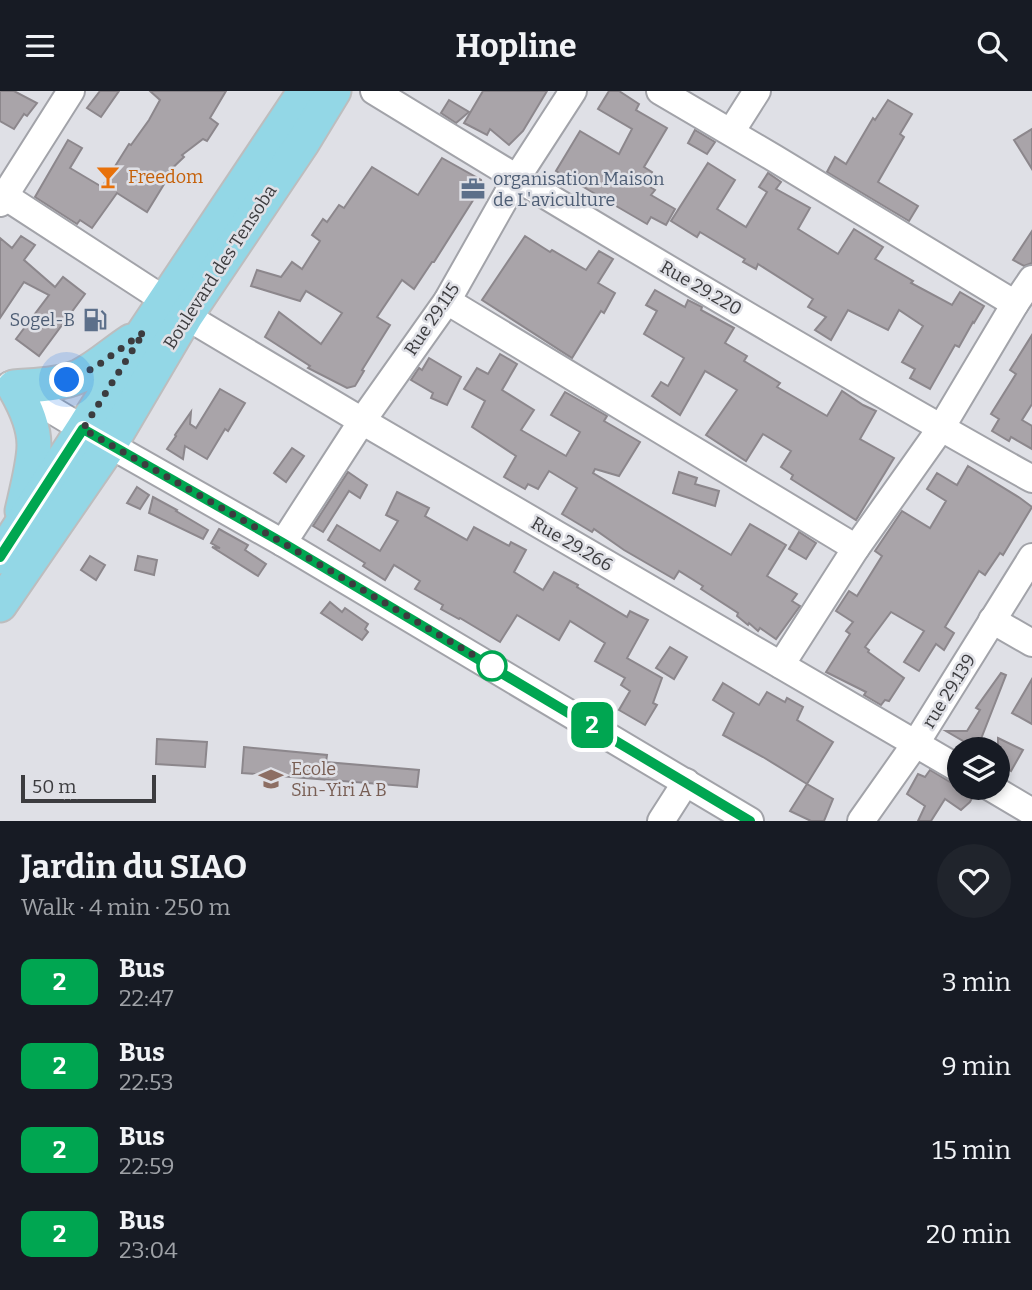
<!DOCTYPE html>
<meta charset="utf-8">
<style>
:root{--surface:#171b24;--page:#20242c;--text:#f1f3f6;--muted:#9ea1a6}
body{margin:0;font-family:Bitter,serif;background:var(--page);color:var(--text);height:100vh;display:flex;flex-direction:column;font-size:26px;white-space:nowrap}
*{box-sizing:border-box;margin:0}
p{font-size:23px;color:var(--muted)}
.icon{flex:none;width:38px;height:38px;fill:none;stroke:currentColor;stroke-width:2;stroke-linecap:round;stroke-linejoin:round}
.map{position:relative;height:730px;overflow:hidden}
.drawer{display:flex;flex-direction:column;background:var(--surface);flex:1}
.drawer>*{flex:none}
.badge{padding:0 14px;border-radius:10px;font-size:24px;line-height:46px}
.tools{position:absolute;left:947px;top:646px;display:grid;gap:14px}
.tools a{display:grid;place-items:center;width:63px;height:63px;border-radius:50%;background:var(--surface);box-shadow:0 4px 10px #0003;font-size:35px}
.scale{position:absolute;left:21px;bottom:18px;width:135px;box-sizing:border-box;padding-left:7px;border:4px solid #3c3c3f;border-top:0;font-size:19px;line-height:24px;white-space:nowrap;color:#3c3c3f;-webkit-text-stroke:5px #dfe0e6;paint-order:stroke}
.you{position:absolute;width:35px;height:35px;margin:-18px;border:5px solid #fff;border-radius:50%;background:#1a73e8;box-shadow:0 0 0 10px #1a73e833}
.map>.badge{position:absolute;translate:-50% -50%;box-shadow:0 0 0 4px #fff}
.round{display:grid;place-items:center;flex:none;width:74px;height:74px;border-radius:37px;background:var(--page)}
.headline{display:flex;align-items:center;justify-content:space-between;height:119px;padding:0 21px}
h1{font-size:33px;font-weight:700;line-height:52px}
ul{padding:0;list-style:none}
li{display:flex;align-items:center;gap:21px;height:84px;padding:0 21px}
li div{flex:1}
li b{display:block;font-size:26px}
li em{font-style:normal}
li .badge{min-width:77px;font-weight:700;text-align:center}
header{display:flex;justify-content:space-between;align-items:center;height:91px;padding:0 21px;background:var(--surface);font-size:32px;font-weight:700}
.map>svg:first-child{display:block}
.building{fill:#a9a4a9;stroke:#8c878c;stroke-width:2}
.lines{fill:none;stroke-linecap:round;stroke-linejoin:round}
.minor-casing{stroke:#a2a3a9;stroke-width:30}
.major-casing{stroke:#bdbdbe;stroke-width:37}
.minor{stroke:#fff;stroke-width:26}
.major{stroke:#93d7e6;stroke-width:33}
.line-casing{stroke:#fff;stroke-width:16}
.line{stroke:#00a651;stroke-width:10}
.walk{stroke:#3c3c3f;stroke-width:7;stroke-dasharray:0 12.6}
.stop-dot{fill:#fff;stroke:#00a651;stroke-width:3.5}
.labels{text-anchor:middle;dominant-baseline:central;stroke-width:5;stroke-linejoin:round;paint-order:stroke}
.food-label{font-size:18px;fill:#c56008;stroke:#dfe0e6;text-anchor:start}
.service-label{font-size:18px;fill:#4e5e75;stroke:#dfe0e6;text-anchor:start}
.street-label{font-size:18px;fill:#3c3c3f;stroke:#dfe0e6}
.education-label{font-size:18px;fill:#785e54;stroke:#dfe0e6;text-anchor:start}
</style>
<header><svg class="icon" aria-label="menu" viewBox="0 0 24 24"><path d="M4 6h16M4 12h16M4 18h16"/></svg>Hopline<svg class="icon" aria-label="search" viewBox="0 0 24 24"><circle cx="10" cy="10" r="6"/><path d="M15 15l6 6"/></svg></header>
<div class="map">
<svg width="1032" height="730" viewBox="0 0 1032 730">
<rect width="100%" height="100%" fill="#dfe0e6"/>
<!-- building -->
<g class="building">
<polygon points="0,0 14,0 37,12 27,25 24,23 14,38 0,30"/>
<polygon points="100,0 119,0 101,26 87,17"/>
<polygon points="150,0 226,0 210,27 218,33 207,50 203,48 182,64 184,66 162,87 166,90 147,121 117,102 92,137 80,129 77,133 35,106 68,49 82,57 70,77 102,96 129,53 131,54 149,29 160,9"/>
<polygon points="483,0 547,0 523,40 509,54 490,38 487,44 464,32"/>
<polygon points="609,0 619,0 639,13 636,19 667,37 644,76 652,81 645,93 655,99 651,104 675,118 666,134 651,126 647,133 556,80 580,40 619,63 632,38 598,18"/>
<polygon points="449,9 469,21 456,32 441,22"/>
<polygon points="888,9 912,23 900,43 904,46 878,91 918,115 909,130 827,81 835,66 846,73 873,27 875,29"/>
<polygon points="1032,38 1032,78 1014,49"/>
<polygon points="695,39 715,51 707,63 688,52"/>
<polygon points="442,67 481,89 482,95 434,171 432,171 414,198 402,189 377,226 390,234 362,279 364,280 355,295 347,297 308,277 310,275 265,246 279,221 321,253 342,222 306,200 300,210 251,195 257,179 281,186 292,171 302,178 320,150 312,144 323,128 327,131 339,114 344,117 372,76 418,104"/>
<polygon points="708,72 735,89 717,118 746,136 767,101 759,96 768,82 781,91 776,98 810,117 798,138 838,163 854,138 883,156 875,168 913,190 911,192 952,214 960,201 984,215 974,232 973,231 959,256 955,254 930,298 910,287 915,278 902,271 923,235 899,219 888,239 848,219 831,249 815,239 826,226 808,216 813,208 758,173 756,178 743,171 745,168 700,141 697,146 671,130"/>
<polygon points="1032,140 1032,172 1024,175 1013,169"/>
<polygon points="21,145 35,154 24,169 55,196 63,186 85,203 39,265 16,248 49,204 24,191 0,227 0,147 12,157"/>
<polygon points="525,145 550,161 552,159 586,179 599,160 613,168 598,192 615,202 604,222 601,220 572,267 482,209"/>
<polygon points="655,199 685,216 688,209 702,216 701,219 734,237 725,252 747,265 744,270 780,292 777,296 827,325 842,300 863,314 876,320 860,348 894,367 856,429 791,388 793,384 781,376 791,360 763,343 746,370 706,344 737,299 705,280 680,324 652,305 661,291 668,295 684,267 644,243 657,220 646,214"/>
<polygon points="1032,244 1032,313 1022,329 1032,335 1032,358 1011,346 1009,350 992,340 999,328 991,323 1016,283 1010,279"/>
<polygon points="500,263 517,273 502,299 534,319 521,339 566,365 580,341 551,324 565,301 607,325 604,330 640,351 619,385 595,378 593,382 731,464 750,433 786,454 767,485 797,503 792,510 800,515 776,548 760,537 758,540 749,532 748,534 737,525 738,522 701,498 703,495 679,480 674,488 624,459 594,438 592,441 562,423 577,397 549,380 538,398 528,393 525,398 504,386 516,365 472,336 485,310 464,298 477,277 488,283"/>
<polygon points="429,267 461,286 447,314 431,307 433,302 411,289 419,277 422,279"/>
<polygon points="220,298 245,312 228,340 225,338 207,368 185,355 183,368 167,358 176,345 175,344 191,321 190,333 196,337"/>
<polygon points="292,357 304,365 286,391 274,382"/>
<polygon points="968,375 1020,407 1032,416 1003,464 1000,462 985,484 979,480 945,536 954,542 944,559 936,553 919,580 904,571 924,540 891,521 865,556 869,559 868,561 904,587 889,610 885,609 881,614 864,604 866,601 826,581 850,543 846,540 853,531 836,520 849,500 857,505 882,465 875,460 902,420 930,437 946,410 927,398 937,382 957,394"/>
<polygon points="348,381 367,394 360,407 349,400 323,441 313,435"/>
<polygon points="679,381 697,387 695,393 719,400 715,415 673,402"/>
<polygon points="137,396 149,404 140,418 127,412"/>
<polygon points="397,401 429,417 425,425 467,449 474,436 509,455 511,451 526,459 514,481 543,499 554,481 578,494 577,496 627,526 630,520 648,529 627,567 662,587 653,612 657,614 645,634 619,619 630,600 621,594 625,587 595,570 605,552 570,530 559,549 517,524 500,551 460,527 459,528 441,518 443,514 415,498 420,490 394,474 385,489 363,475 365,472 328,449 337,434 380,460 398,430 386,424"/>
<polygon points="153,406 177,419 176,420 208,439 203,448 149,422"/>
<polygon points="219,438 248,454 245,459 266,473 258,485 212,456 220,457 211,452"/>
<polygon points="799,441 816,452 806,468 789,458"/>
<polygon points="90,465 105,474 96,489 81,479"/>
<polygon points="138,465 157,469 154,484 135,479"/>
<polygon points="330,511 342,521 345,517 368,533 365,538 368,541 362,549 321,522"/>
<polygon points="670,556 687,566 674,588 656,577"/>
<polygon points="1001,582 1006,584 977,658 946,640 967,640 980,619 976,617"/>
<polygon points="1032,588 1032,633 1012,622"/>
<polygon points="723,592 759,614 767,601 785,611 787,607 803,616 797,629 833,651 807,693 763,666 723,644 734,622 713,609"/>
<polygon points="998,647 1023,659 1011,680 998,671"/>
<polygon points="157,648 207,651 205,676 156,673"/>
<polygon points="244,656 327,664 326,671 419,679 417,696 242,682"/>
<polygon points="930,679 957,695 959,694 959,696 965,696 974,703 970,711 961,719 945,708 931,730 918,730 925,715 907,703 918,683 925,686"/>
<polygon points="807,693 833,708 824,730 811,730 790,720"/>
</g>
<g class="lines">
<!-- minor casing -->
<g class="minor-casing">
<g id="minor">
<path d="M 374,0 C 591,133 810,264 1032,388"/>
<polyline points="660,0 774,67 1015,213"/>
<polyline points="731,41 757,0"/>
<polyline points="0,102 166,210"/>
<polyline points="0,112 71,0"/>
<polyline points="447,210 856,457"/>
<polyline points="186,225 362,330 959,678"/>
<polyline points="10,294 110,354 283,452 750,730"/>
<polyline points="283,452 362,330 447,210 516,88 573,0"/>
<polyline points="992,529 1032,552"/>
<polyline points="781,574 856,457 941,337 1015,213 1032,188"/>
<polyline points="990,696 1032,721"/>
<polyline points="661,730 686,691"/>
<polyline points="861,730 916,652 1032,466"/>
</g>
</g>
<!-- major casing -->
<g class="major-casing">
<g id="major">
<path d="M 22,420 C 26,402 34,372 34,354 C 34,334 24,313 14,296 C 36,294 60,294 80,285 C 98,276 114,261 131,250"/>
<polyline points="0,466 83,338 144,241 305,0"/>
<polyline points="0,514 110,354 186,225 303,51 334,0"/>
</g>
</g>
<!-- minor -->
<use href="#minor" class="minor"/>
<!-- major -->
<use href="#major" class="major"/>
</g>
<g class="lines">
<!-- line casing -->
<g class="line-casing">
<polyline id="line" points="0,466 83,338 283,452 750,730"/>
</g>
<!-- line -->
<use href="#line" class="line"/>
<!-- walk -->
<polyline class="walk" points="67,289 94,277 144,241 83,338 283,452 492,575"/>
</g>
<!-- icons -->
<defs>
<g id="bar-bare" transform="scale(1.89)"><path d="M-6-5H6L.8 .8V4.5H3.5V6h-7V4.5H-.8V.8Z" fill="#e8710a" stroke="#dfe0e6" stroke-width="2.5" paint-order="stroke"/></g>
<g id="office-bare" transform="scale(1.89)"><path d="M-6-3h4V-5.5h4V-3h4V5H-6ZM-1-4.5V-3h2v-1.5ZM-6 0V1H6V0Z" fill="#5c6f8a" stroke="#dfe0e6" stroke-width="2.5" paint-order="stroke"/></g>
<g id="fuel-bare" transform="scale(1.89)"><path d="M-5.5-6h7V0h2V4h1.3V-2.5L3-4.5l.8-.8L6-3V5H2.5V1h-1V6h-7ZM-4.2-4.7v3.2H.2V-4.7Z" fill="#5c6f8a" stroke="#dfe0e6" stroke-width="2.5" paint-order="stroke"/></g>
<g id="school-bare" transform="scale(1.89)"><path d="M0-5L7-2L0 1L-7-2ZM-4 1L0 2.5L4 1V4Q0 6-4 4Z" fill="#8d6e63" stroke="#dfe0e6" stroke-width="2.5" paint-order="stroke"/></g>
</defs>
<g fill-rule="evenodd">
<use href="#bar-bare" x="108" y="86"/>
<use href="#office-bare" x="473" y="98"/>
<use href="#fuel-bare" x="95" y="229"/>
<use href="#school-bare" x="271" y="688"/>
</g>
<!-- markers -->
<circle class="stop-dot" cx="492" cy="575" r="14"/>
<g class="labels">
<!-- food labels -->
<g class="food-label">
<text x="128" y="86">Freedom</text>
</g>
<!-- service labels -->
<g class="service-label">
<text x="493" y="88">organisation Maison<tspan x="493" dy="21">de L'aviculture</tspan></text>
<text x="75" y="229" text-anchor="end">Sogel-B</text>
</g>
<!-- street labels -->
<g class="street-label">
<text transform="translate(220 176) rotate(-57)">Boulevard des Tensoba</text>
<text transform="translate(701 197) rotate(30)">Rue 29.220</text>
<text transform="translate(432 228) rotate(-56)">Rue 29.115</text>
<text transform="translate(572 453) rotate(30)">Rue 29.266</text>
<text transform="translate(949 600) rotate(-58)">rue 29.139</text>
</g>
<!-- education labels -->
<g class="education-label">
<text x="291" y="678">Ecole<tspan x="291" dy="21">Sin-Yiri A B</tspan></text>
</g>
</g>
</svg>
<div class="tools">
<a><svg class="icon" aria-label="layers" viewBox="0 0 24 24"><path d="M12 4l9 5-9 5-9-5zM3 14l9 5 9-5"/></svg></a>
</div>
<div class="scale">50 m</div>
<div class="you" style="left:67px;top:289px"></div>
<b class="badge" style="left:592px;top:634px;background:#00a651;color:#fff">2</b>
</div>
<section class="drawer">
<div class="headline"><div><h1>Jardin du SIAO</h1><p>Walk · 4 min · 250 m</p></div><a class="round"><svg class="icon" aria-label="heart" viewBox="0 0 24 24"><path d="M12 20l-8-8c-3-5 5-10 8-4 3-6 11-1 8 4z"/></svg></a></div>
<ul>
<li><span class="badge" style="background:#00a651;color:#fff">2</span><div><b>Bus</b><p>22:47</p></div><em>3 min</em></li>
<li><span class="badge" style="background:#00a651;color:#fff">2</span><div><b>Bus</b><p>22:53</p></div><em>9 min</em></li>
<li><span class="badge" style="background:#00a651;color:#fff">2</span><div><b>Bus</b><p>22:59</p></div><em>15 min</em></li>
<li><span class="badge" style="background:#00a651;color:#fff">2</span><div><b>Bus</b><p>23:04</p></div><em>20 min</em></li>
</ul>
</section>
